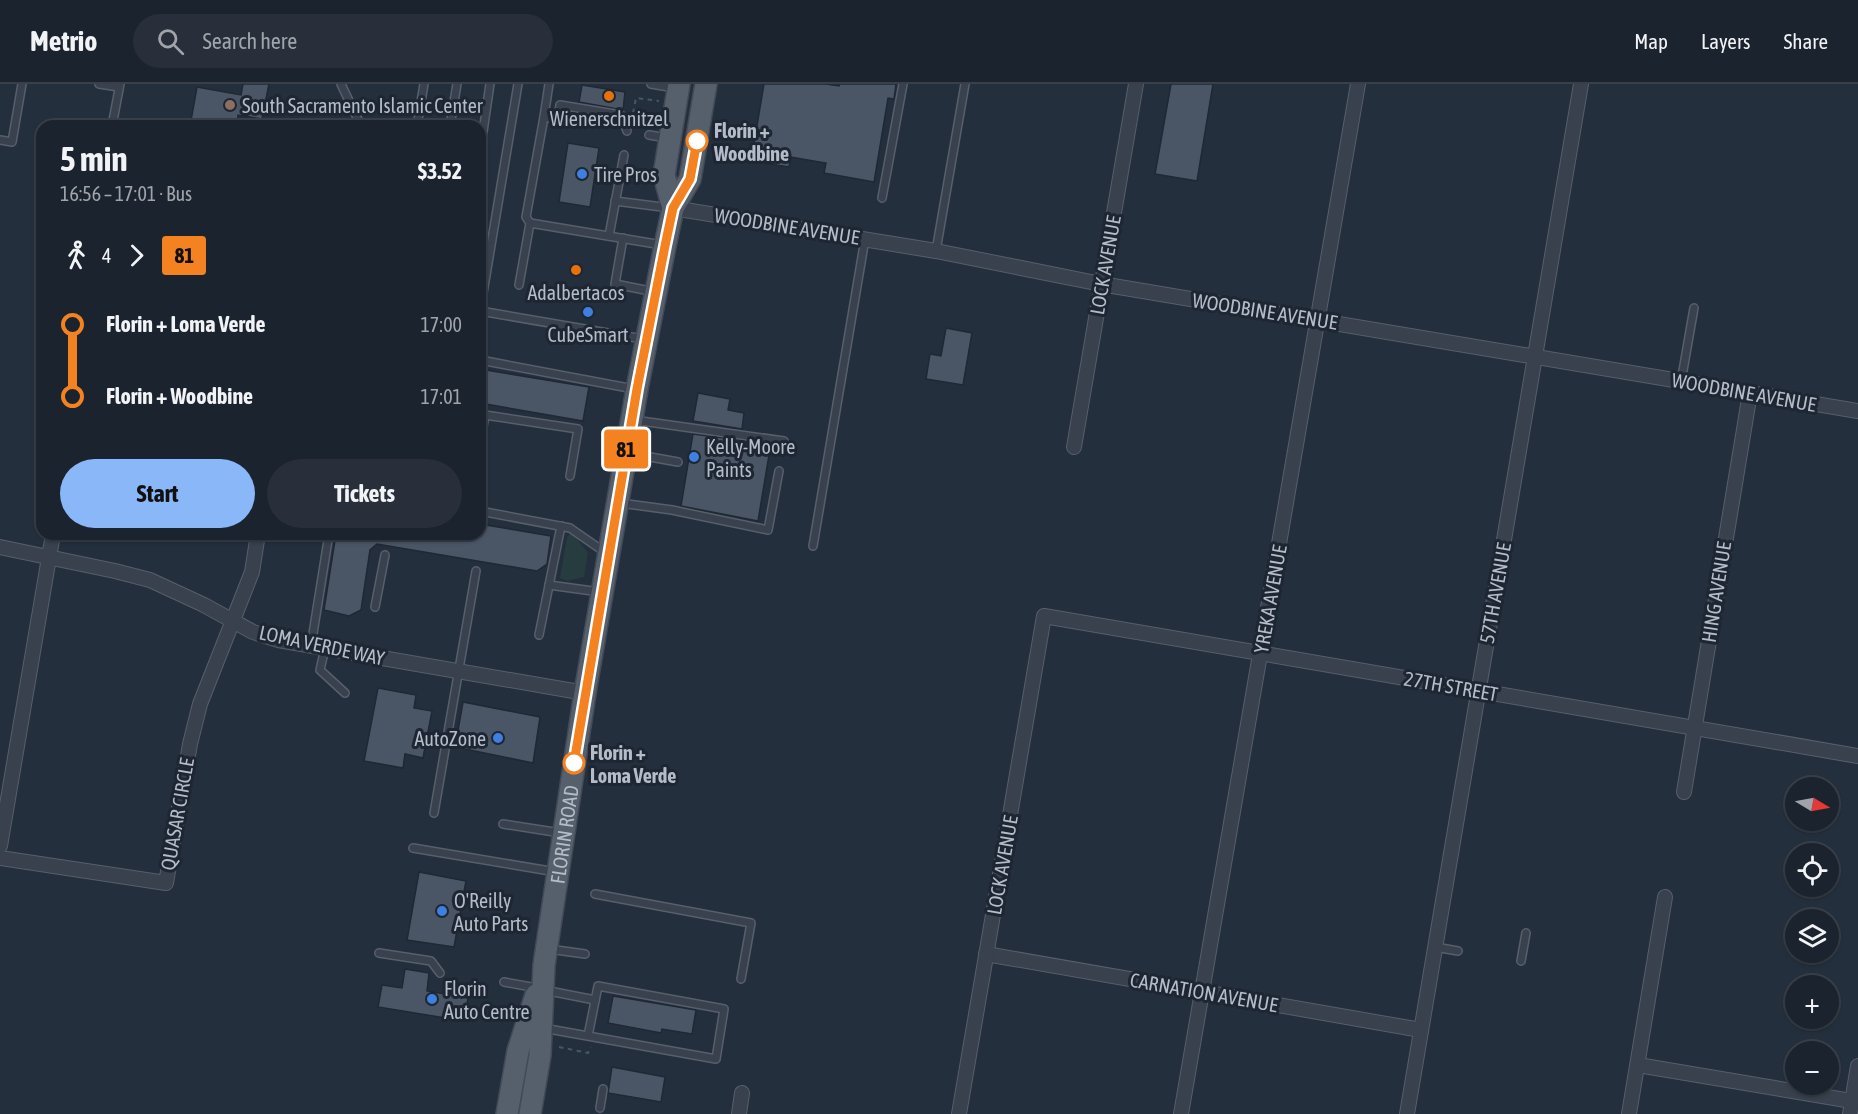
<!DOCTYPE html>
<meta charset="utf-8">
<style>
:root{--surface:#1b232e;--page:#282f3a;--text:#f1f3f6;--muted:#a0a4aa;--line:#39404a;--accent:#8ab7f7}
body{margin:0;font-family:"Asap Condensed",sans-serif;background:var(--page);color:var(--text);height:100vh;display:flex;flex-direction:column;font-size:22px;white-space:nowrap}
*{box-sizing:border-box;margin:0}
p{font-size:20px;color:var(--muted)}
.icon{flex:none;width:33px;height:33px;fill:none;stroke:currentColor;stroke-width:2;stroke-linecap:round;stroke-linejoin:round}
.map{position:relative;flex:1;overflow:hidden}
.sheet{position:absolute;left:36px;top:36px;width:450px;height:420px;display:flex;flex-direction:column;background:var(--surface);border-radius:18px;box-shadow:0 2px 4px #0004,0 0 0 2px var(--line)}
.sheet>*{flex:none}
.badge{padding:0 12px;border-radius:4px;font-size:21px;line-height:39px}
.needle{width:39px;rotate:100deg}
.buttons{position:absolute;left:1785px;top:693px;display:grid;gap:12px}
.buttons a{display:grid;place-items:center;width:54px;height:54px;border-radius:50%;background:var(--surface);box-shadow:0 2px 4px #0004,0 0 0 2px var(--line);font-size:30px}
.map>.badge{position:absolute;translate:-50% -50%;box-shadow:0 0 0 3px #fff}
.legs{display:flex;align-items:center;gap:9px;height:66px;padding:0 24px;font-size:20px}
.legs p{margin-inline-start:auto}
.summary{display:flex;align-items:center;justify-content:space-between;height:102px;padding:0 24px}
h1{font-size:33px;font-weight:700;line-height:45px}
.primary-button{display:flex;gap:12px;margin-top:auto;padding:12px 24px}
.primary-button a{flex:1;height:69px;border-radius:36px;background:var(--accent);color:#111;font-size:24px;font-weight:700;line-height:69px;text-align:center}
.primary-button a+a{background:var(--page);color:var(--text)}
ul{padding:0 24px;list-style:none}
li{display:flex;align-items:center;gap:21px;height:72px;font-size:22px}
li i{display:grid;place-items:center;width:9px;height:100%;margin:0 8px;background:currentColor}
li i::after{content:'';width:15px;height:15px;margin:-8px;border:4px solid;border-radius:50%;background:var(--surface)}
li p{margin-inline-start:auto}
li:first-child i{background:linear-gradient(#0000 50%,currentColor 0)}
li:last-child i{background:linear-gradient(currentColor 50%,#0000 0)}
header{display:flex;align-items:center;gap:36px;box-sizing:border-box;height:84px;padding:0 30px;background:var(--surface);border-bottom:2px solid var(--line)}
header strong{font-size:28px}
nav{display:flex;gap:33px;margin-inline-start:auto;font-size:21px}
.search{width:420px;height:54px;background:var(--page);display:flex;align-items:center;gap:15px;box-sizing:border-box;padding:0 21px;border-radius:33px;color:var(--muted);font-size:22px}
.map>svg:first-child{display:block}
.green{fill:#263c3e}
.building{fill:#4a5666;stroke:#1f2834;stroke-width:1.5}
.lines{fill:none;stroke-linecap:round;stroke-linejoin:round}
.service-casing{stroke:#565f6b;stroke-width:10}
.minor-casing{stroke:#565f6b;stroke-width:16}
.primary-casing{stroke:#414a56;stroke-width:24}
.path{stroke:#44595b;stroke-width:2;stroke-dasharray:4.5 4.5;stroke-linecap:butt}
.service{stroke:#38414d;stroke-width:7}
.minor{stroke:#38414d;stroke-width:14}
.primary{stroke:#56606d;stroke-width:21}
.line-1-casing{stroke:#fff;stroke-width:14}
.line-1{stroke:#f58220;stroke-width:9}
.food-dot{fill:#e8710a;stroke:#1d2632;stroke-width:2}
.education-dot{fill:#8d6e63;stroke:#1d2632;stroke-width:2}
.stop-1-dot{fill:#fff;stroke:#f58220;stroke-width:3}
.shop-dot{fill:#3f7fe0;stroke:#1d2632;stroke-width:2}
.labels{text-anchor:middle;dominant-baseline:central;stroke-width:6;stroke-linejoin:round;paint-order:stroke}
.poi-label{font-size:20px;fill:#b3bcc8;stroke:#1d2632;text-anchor:start}
.stop-label{font-size:20px;font-weight:bold;fill:#b3bcc8;stroke:#1d2632;text-anchor:start}
.street-label{font-size:20px;fill:#b3bcc8;stroke:#1d2632}
</style>
<header>
<strong>Metrio</strong>
<div class="search"><svg class="icon" aria-label="search" viewBox="0 0 24 24"><circle cx="10" cy="10" r="6"/><path d="M15 15l6 6"/></svg>Search here</div>
<nav><a>Map</a><a>Layers</a><a>Share</a></nav>
</header>
<div class="map">
<svg width="1858" height="1030" viewBox="0 0 1858 1030">
<rect width="100%" height="100%" fill="#242f3d"/>
<!-- green -->
<polygon class="green" points="570,450 573,450 588,469 584,493 567,497 560,494 567,453"/>
<!-- building -->
<g class="building">
<polygon points="243,0 269,0 262,35 238,31 237,42 190,42 197,3 241,11"/>
<polygon points="764,0 826,0 839,2 840,0 896,0 894,15 888,14 874,98 824,89 826,79 791,73 789,83 751,77"/>
<polygon points="1171,0 1213,0 1197,97 1155,90"/>
<polygon points="582,1 625,8 623,26 579,18"/>
<polygon points="568,59 599,64 590,123 559,118"/>
<polygon points="946,244 972,249 963,301 926,295 930,270 941,272"/>
<polygon points="480,285 589,303 583,337 480,319"/>
<polygon points="698,309 730,315 728,326 744,329 742,345 693,337"/>
<polygon points="693,350 740,356 738,365 769,371 758,437 681,422"/>
<polygon points="480,440 551,452 547,480 537,487 377,460 370,466 361,526 349,532 324,526 336,450 480,450"/>
<polygon points="378,604 416,611 414,624 432,627 423,674 405,670 403,684 364,677"/>
<polygon points="463,618 540,633 533,679 455,663"/>
<polygon points="419,788 466,797 454,863 407,856"/>
<polygon points="405,885 429,889 427,907 468,914 464,937 378,923 382,901 402,904"/>
<polygon points="613,912 696,926 692,950 662,945 661,949 608,939"/>
<polygon points="612,983 665,993 661,1018 608,1009"/>
</g>
<g class="lines">
<!-- service casing -->
<g class="service-casing">
<g id="service">
<polyline points="99,0 119,3"/>
<polyline points="341,0 361,42"/>
<polyline points="549,0 544,33 567,37"/>
<polyline points="651,0 675,4"/>
<polyline points="558,35 560,21 621,31 627,47"/>
<polyline points="84,41 90,42"/>
<polyline points="112,42 120,0"/>
<polyline points="417,42 424,0"/>
<polyline points="450,42 457,0"/>
<polyline points="649,51 667,54"/>
<polyline points="0,56 12,58 22,0"/>
<polyline points="480,68 490,0"/>
<polyline points="882,114 903,0"/>
<polyline points="615,117 670,124"/>
<polyline points="530,139 662,161"/>
<polyline points="609,152 624,71"/>
<polyline points="623,154 615,200 655,208"/>
<polyline points="936,167 965,0"/>
<polyline points="519,201 530,139 526,133 544,33"/>
<polyline points="480,227 518,0"/>
<polyline points="480,227 643,255"/>
<polyline points="480,276 634,305"/>
<polyline points="1681,298 1694,224"/>
<polyline points="634,336 784,357"/>
<polyline points="480,360 485,331 578,345 570,392"/>
<polyline points="628,369 678,378"/>
<polyline points="620,419 672,426 768,446 779,387"/>
<polyline points="480,427 570,444 606,469"/>
<polyline points="813,462 865,155"/>
<polyline points="549,501 600,508"/>
<polyline points="375,523 385,471"/>
<polyline points="539,551 561,442"/>
<polyline points="311,562 329,450"/>
<polyline points="325,564 320,586 345,609"/>
<polyline points="434,729 476,487"/>
<polyline points="503,740 561,749"/>
<polyline points="413,764 556,788"/>
<polyline points="595,810 751,839 741,895"/>
<polyline points="1435,863 1458,867"/>
<polyline points="549,865 585,870"/>
<polyline points="379,869 431,877 440,889"/>
<polyline points="1521,877 1526,849"/>
<polyline points="504,898 537,904"/>
<polyline points="544,906 595,916"/>
<polyline points="543,944 716,975 724,925 598,902 588,952"/>
<polyline points="600,1024 603,1005"/>
</g>
</g>
<!-- minor casing -->
<g class="minor-casing">
<g id="minor">
<polyline points="673,124 936,167 1101,200 1858,327"/>
<polyline points="1074,363 1136,0"/>
<polyline points="0,463 115,487 150,496 204,521 253,548 278,556 585,609"/>
<polyline points="1684,708 1750,309"/>
<polyline points="0,762 53,450"/>
<polyline points="0,774 166,799 190,660 200,620 252,488 258,450"/>
<polyline points="986,870 1421,946"/>
<polyline points="1638,981 1858,1018"/>
<polyline points="739,1030 742,1009"/>
<polyline points="959,1030 1044,532 1858,672"/>
<polyline points="1181,1030 1358,0"/>
<polyline points="1407,1030 1581,0"/>
<polyline points="1629,1030 1665,813"/>
<polyline points="1850,1030 1858,982"/>
</g>
</g>
<!-- primary casing -->
<g class="primary-casing">
<g id="primary">
<polyline points="673,124 664,91 679,0"/>
<polyline points="507,1030 518,967 536,911"/>
<path id="s1" d="M 530,1030 L 540,971 L 544,881 L 585,609 L 637,305 L 665,162 L 673,124 L 690,95 L 706,0"/>
</g>
</g>
<!-- path -->
<g class="path">
<polyline points="633,29 636,14 659,17"/>
<polyline points="559,963 588,969 591,963"/>
</g>
<!-- service -->
<use href="#service" class="service"/>
<!-- minor -->
<use href="#minor" class="minor"/>
<!-- primary -->
<use href="#primary" class="primary"/>
</g>
<g class="lines">
<!-- line-1 casing -->
<g class="line-1-casing">
<polyline id="line-1" points="574,679 637,305 665,162 673,124 690,95 697,57"/>
</g>
<!-- line-1 -->
<use href="#line-1" class="line-1"/>
</g>
<!-- markers -->
<g class="food-dot">
<circle cx="609" cy="12" r="6"/>
<circle cx="576" cy="186" r="6"/>
</g>
<circle class="education-dot" cx="230" cy="21" r="6"/>
<g class="stop-1-dot">
<circle cx="697" cy="57" r="10"/>
<circle cx="574" cy="679" r="10"/>
</g>
<g class="shop-dot">
<circle cx="582" cy="90" r="6"/>
<circle cx="588" cy="228" r="6"/>
<circle cx="694" cy="373" r="6"/>
<circle cx="498" cy="654" r="6"/>
<circle cx="442" cy="827" r="6"/>
<circle cx="432" cy="915" r="6"/>
</g>
<g class="labels">
<!-- poi labels -->
<g class="poi-label">
<text x="242" y="21">South Sacramento Islamic Center</text>
<text x="609" y="34" text-anchor="middle">Wienerschnitzel</text>
<text x="594" y="90">Tire Pros</text>
<text x="576" y="208" text-anchor="middle">Adalbertacos</text>
<text x="588" y="250" text-anchor="middle">CubeSmart</text>
<text x="706" y="362">Kelly-Moore<tspan x="706" dy="23">Paints</tspan></text>
<text x="486" y="654" text-anchor="end">AutoZone</text>
<text x="454" y="816">O'Reilly<tspan x="454" dy="23">Auto Parts</tspan></text>
<text x="444" y="904">Florin<tspan x="444" dy="23">Auto Centre</tspan></text>
</g>
<!-- stop labels -->
<g class="stop-label">
<text x="714" y="46">Florin +<tspan x="714" dy="23">Woodbine</tspan></text>
<text x="590" y="668">Florin +<tspan x="590" dy="23">Loma Verde</tspan></text>
</g>
<!-- street labels -->
<g class="street-label">
<text transform="translate(787 142) rotate(9)">WOODBINE AVENUE</text>
<text transform="translate(1105 181) rotate(-80)">LOCK AVENUE</text>
<text transform="translate(1265 227) rotate(9)">WOODBINE AVENUE</text>
<text transform="translate(1744 308) rotate(10)">WOODBINE AVENUE</text>
<text transform="translate(1716 508) rotate(-81)">HING AVENUE</text>
<text transform="translate(1495 509) rotate(-80)">57TH AVENUE</text>
<text transform="translate(1270 515) rotate(-80)">YREKA AVENUE</text>
<text transform="translate(322 561) rotate(12)">LOMA VERDE WAY</text>
<text transform="translate(1451 602) rotate(10)">27TH STREET</text>
<text transform="translate(177 730) rotate(-80)">QUASAR CIRCLE</text>
<text stroke="none"><textPath href="#s1" startOffset="282">FLORIN ROAD</textPath></text>
<text transform="translate(1002 781) rotate(-80)">LOCK AVENUE</text>
<text transform="translate(1204 908) rotate(10)">CARNATION AVENUE</text>
</g>
</g>
</svg>
<div class="buttons">
<a><svg class="needle" viewBox="-14 -14 28 28"><path d="M0-13l5 13h-10z" fill="#e53935"/><path d="M0 13l5-13h-10z" fill="#a0a4aa"/></svg></a>
<a><svg class="icon" aria-label="locate" viewBox="0 0 24 24"><circle cx="12" cy="12" r="6"/><path d="M12 2v4M12 18v4M2 12h4M18 12h4"/></svg></a>
<a><svg class="icon" aria-label="layers" viewBox="0 0 24 24"><path d="M12 4l9 5-9 5-9-5zM3 14l9 5 9-5"/></svg></a>
<a>+</a>
<a>−</a>
</div>
<b class="badge" style="left:626px;top:365px;background:#f58220;color:#111">81</b>
<section class="sheet">
<div class="summary"><div><h1>5 min</h1><p>16:56 – 17:01 · Bus</p></div><b>$3.52</b></div>
<div class="legs"><svg class="icon" aria-label="walk" viewBox="0 0 24 24"><circle cx="13" cy="4" r="2"/><path d="M13 8l-2 6 4 7M11 14l-3 7M7 12l3-4h3l4 4"/></svg>4<svg class="icon" aria-label="forward" viewBox="0 0 24 24"><path d="M9 5l7 7-7 7"/></svg><b class="badge" style="background:#f58220;color:#111">81</b></div>
<ul>
<li><i style="color:#f58220"></i><b>Florin + Loma Verde</b><p>17:00</p></li>
<li><i style="color:#f58220"></i><b>Florin + Woodbine</b><p>17:01</p></li>
</ul>
<div class="primary-button"><a>Start</a><a>Tickets</a></div>
</section>
</div>
